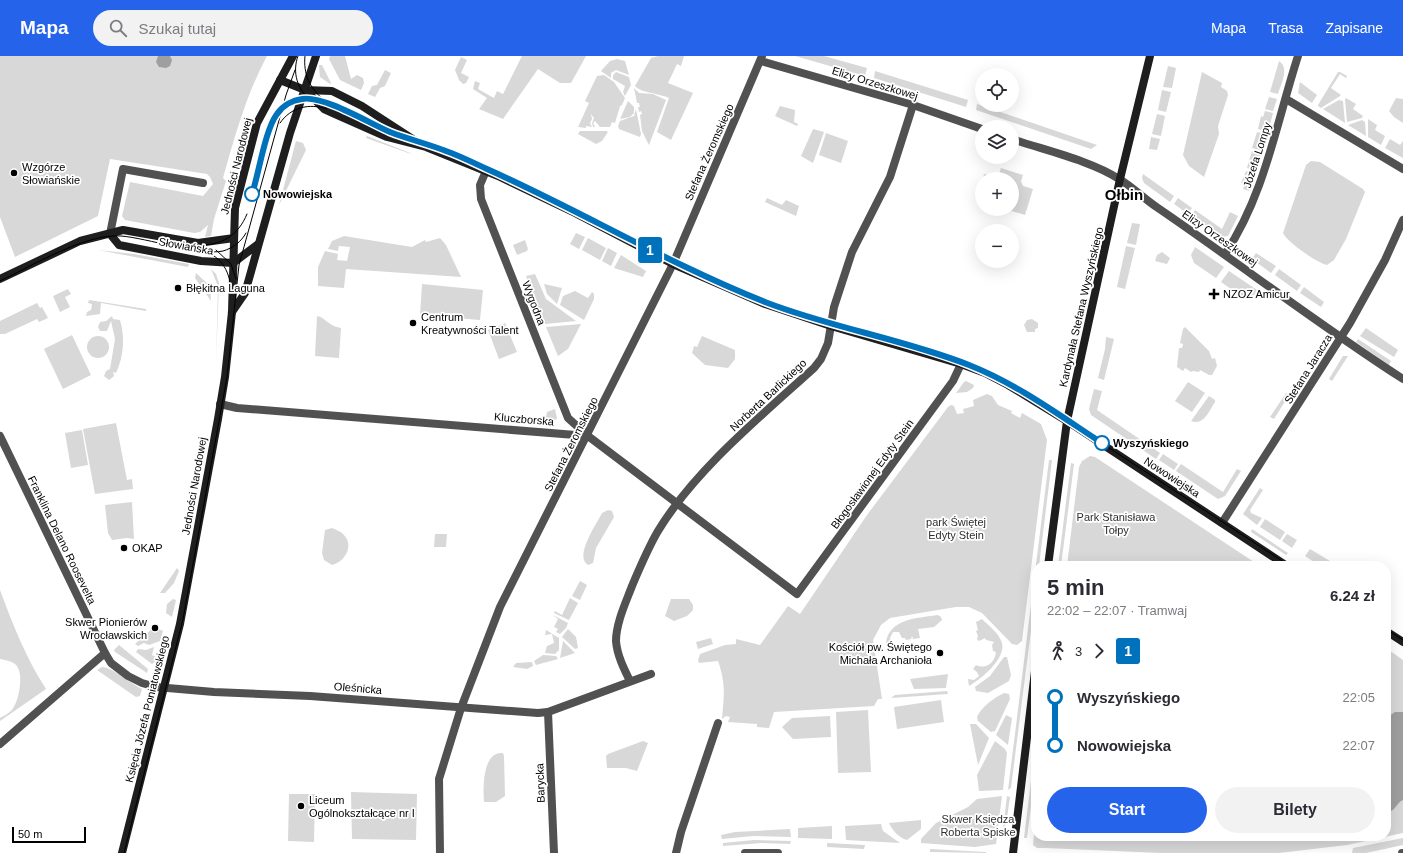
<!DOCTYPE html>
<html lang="pl">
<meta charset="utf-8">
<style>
:root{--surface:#fff;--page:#f2f2f3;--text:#2b2b33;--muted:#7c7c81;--accent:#2563eb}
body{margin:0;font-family:Helvetica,sans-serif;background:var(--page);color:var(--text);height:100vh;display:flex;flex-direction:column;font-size:15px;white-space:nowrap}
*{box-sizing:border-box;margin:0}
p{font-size:13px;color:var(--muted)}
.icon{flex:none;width:22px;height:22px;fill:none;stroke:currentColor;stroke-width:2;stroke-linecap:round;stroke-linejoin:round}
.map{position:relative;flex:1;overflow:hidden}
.sheet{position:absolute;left:1031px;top:505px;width:360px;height:280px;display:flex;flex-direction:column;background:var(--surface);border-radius:16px;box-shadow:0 4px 16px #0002}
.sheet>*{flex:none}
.badge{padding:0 8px;border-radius:3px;font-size:14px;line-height:26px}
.fabs{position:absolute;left:975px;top:12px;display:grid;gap:8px}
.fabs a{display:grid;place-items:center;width:44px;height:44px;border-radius:50%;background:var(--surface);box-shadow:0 4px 16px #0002;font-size:20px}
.scale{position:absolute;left:12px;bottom:10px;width:74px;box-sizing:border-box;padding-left:4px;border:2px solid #000;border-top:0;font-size:11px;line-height:14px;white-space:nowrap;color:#000;-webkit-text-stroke:3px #fff;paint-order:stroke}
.map>.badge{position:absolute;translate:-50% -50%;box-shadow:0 0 0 2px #fff}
.legs{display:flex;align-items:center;gap:6px;height:44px;padding:0 16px;font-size:13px}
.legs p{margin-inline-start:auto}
.summary{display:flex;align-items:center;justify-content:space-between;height:68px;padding:0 16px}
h1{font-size:22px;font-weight:700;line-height:30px}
.cta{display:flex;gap:8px;margin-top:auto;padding:8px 16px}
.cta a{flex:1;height:46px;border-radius:24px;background:var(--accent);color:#fff;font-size:16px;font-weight:700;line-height:46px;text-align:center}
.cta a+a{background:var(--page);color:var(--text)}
ul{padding:0 16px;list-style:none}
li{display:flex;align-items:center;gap:14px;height:48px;font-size:15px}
li i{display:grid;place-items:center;width:6px;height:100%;margin:0 5px;background:currentColor}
li i::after{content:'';width:10px;height:10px;margin:-5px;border:3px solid;border-radius:50%;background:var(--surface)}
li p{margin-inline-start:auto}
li:first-child i{background:linear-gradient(#0000 50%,currentColor 0)}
li:last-child i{background:linear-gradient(currentColor 50%,#0000 0)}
header{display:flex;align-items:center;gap:24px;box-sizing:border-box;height:56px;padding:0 20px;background:var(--accent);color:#fff}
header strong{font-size:19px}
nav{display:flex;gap:22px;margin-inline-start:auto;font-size:14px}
.search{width:280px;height:36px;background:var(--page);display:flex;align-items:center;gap:10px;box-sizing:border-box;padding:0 14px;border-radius:22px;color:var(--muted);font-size:15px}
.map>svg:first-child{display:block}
.green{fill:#d8d8d8}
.water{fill:#9f9f9f}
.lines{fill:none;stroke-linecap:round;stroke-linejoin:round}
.street{stroke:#515151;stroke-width:8}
.secondary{stroke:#1e1e1e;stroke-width:8}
.tram{stroke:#000;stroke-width:1}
.line-1-casing{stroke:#fff;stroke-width:9}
.line-1{stroke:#0072bc;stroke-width:6}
.poi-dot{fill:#000;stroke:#fff;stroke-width:1.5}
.stop-1-dot{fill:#fff;stroke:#0072bc;stroke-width:2}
.labels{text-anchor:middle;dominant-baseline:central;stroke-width:3.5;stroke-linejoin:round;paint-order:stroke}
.street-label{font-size:11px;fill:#000;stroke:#fff}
.poi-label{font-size:11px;fill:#000;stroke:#fff;text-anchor:start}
.stop-label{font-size:11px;font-weight:bold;fill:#000;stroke:#fff;text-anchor:start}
.park-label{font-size:11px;fill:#2f2f2f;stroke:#fff}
.district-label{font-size:15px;font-weight:bold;fill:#000;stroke:#fff}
</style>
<header>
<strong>Mapa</strong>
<div class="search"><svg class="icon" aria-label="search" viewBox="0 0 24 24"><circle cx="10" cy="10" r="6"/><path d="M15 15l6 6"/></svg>Szukaj tutaj</div>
<nav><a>Mapa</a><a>Trasa</a><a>Zapisane</a></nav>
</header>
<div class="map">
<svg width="1403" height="797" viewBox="0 0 1403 797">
<rect width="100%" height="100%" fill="#fff"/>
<!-- green -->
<g class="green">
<path d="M 0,0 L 267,0 C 246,39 235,80 223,122 L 226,125 L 214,163 L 211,180 L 205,181 L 208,169 L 200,176 L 194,177 L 125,164 L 122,160 L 130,126 L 203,140 L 213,128 L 210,121 L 207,118 L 110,103 L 98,160 L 15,201 L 0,161 Z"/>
<polygon points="330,0 345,0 351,23 357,19 363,22 364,27 361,34 340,24 329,3"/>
<polygon points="522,0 586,0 571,27 560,27 538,13 503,63 479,53 487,42 473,33 475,25 480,27 478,33 494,42 497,35 503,38"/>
<path d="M 658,0 L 684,0 L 681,10 L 677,8 L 668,27 L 693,37 L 671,84 L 657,76 L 669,42 C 658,37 641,37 635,30 L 651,2 Z"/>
<polygon points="795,0 824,0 867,12 865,20"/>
<polygon points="461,1 467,4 461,17 469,21 466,27 463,28 459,24 455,14"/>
<polygon points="617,3 625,5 629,19 616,14 611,17 611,22 601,15 610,5"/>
<path d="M 1279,5 C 1290,12 1281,28 1278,38 L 1270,36 Z"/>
<polygon points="319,9 322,9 331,27 330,28 320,21"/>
<polygon points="1168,10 1176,12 1172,32 1163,31"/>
<polygon points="385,14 391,17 385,30 380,32 375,41 368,38 372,30 377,29"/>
<polygon points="875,15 968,44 966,51 874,22"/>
<polygon points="616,16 629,21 631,29 625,40 623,36 625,30 613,23 613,19"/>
<polygon points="1202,16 1222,27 1221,31 1227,35 1228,39 1218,70 1219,78 1204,121 1189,110 1183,99"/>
<polygon points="1338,16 1340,16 1347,20 1346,22 1340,18 1331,32 1341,39 1340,40 1321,52 1318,50 1318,49"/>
<polygon points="604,19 614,26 625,42 622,49 620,50 615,67 612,66 610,71 600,71 595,65 593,67 595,71 593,71 592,67 594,62 591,58 592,63 590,67 592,71 586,70 586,72 578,71 589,47 585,45 597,20"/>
<polygon points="1300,26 1317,39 1312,47 1298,37"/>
<polygon points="634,32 639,37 653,38 666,44 649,89 642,75 640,59 642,58 641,55 639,56 638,51 640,51 639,47 637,47"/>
<polygon points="1162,34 1171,36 1166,56 1158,54"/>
<polygon points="1269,41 1277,43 1273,55 1265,53"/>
<polygon points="1346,42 1356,48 1353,53 1363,60 1362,62 1347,66 1345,44"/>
<polygon points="1396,42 1403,43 1403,67 1394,61 1389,55"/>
<polygon points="1339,44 1343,45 1345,67 1323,53"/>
<polygon points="628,45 634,51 634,57 630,61 620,63"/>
<polygon points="977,48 1097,89 1091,93 976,54"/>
<polygon points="780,50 795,54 794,66 798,68 797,70 775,60"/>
<polygon points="636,53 641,78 640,81 619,73 618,70 620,65 634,60"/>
<polygon points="1265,55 1273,57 1268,76 1258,73 1261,60 1263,61"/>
<polygon points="1157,58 1165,60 1161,80 1152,78"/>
<polygon points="1368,63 1377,69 1375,74 1385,80 1381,89 1368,81"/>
<polygon points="1362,64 1365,66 1366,80 1348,69"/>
<polygon points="813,73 824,76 813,107 801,100"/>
<polygon points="580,75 606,75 608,76 602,85 596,88 578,78"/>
<polygon points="1257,76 1267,78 1263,95 1252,92"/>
<polygon points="826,77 848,85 841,107 819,99"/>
<polygon points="367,80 410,97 411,98 366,82"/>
<polygon points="1151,81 1160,83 1157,94 1149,93"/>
<polygon points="1390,83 1400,89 1403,85 1403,102 1385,92"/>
<polygon points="296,85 303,87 306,94 279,149"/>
<polygon points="1252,95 1262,98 1257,115 1247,112"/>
<path d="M 1311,105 L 1320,106 L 1363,133 L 1365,136 L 1346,183 L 1334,204 L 1327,209 C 1317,207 1287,186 1283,177 L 1306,109 Z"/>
<polygon points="1001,112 1023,119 1021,125 1023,130 1033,133 1025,159 1005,153 1012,153 1012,123 983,123 984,118 995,121 999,118"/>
<polygon points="1246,115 1256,118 1249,135 1243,133 1245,128 1241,127"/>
<polygon points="1143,118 1174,140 1170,146 1144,127 1142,122"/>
<polygon points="767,142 782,149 786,144 799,150 796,160 765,146"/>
<polygon points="1178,142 1192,152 1188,158 1174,148"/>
<polygon points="1195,154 1222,173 1230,156 1238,160 1228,180 1222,181 1191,160"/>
<polygon points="1132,167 1140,168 1136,189 1127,187"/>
<polygon points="576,177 585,181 579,193 570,188"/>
<polygon points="344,180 412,191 425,184 426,186 440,182 446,189 461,221 346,213 344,232 318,230 318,211 325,195 338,198 337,204 347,205 350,191 339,190 338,195 328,193 332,185"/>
<polygon points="588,182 606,192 600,204 582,194"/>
<polygon points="525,184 528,193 527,195 517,199 513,189"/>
<polygon points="1126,190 1135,192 1125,233 1117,231"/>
<polygon points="1195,191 1224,211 1216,222 1194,207 1191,199"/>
<polygon points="608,192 617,197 611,210 602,205"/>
<polygon points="98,194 134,198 189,208 188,211"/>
<polygon points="1162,196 1170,202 1167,208 1155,205 1157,199"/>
<polygon points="1256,197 1276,210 1271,217 1252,203"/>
<polygon points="621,199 646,215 643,221 614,212"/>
<polygon points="211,213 216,218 219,227 216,308 218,230"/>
<polygon points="1279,213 1301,229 1297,235 1275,219"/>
<polygon points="1229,215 1257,234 1254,239 1244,242 1221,226"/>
<polygon points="196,217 210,230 211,245 195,222"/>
<polygon points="535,218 546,243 576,265 545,268 526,220"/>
<polygon points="422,228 483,234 480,264 420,259"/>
<polygon points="544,228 562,232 557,248 547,238"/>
<polygon points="1304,231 1324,246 1321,251 1300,237"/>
<polygon points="68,233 71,238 65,241 70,251 60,256 53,240"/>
<polygon points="575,235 588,242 592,236 594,238 594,243 584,264 560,249 563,240"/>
<polygon points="89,244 146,253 146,255 101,247 100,258 86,260 87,256 91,254 92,248 88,247"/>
<polygon points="37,247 40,252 42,251 48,262 39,266 37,263 5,278 0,278 0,265"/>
<path d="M 112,260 L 113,263 L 120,264 C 125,281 124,300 116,317 L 113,316 L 114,320 L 109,324 L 104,320 L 106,315 L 110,313 L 115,283 L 111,265 L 107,275 L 100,275 L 98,271 L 100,266 L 106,265 Z"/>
<path d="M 317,260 C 325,261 328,270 341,272 L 339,302 L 315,300 Z"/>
<polygon points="1032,263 1038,267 1038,272 1035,273 1035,276 1027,276 1024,269 1027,264"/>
<polygon points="505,267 517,296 499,303 488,274"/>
<polygon points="581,268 568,293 558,300 546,271"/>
<polygon points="1185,271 1209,295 1212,303 1215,302 1217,310 1212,319 1209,319 1200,314 1199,316 1193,315 1191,316 1185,312 1183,315 1177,311 1179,292 1182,292 1183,288 1180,287 1183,273"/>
<polygon points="1366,272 1398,294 1394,301 1360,280"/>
<polygon points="72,279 91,319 63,333 44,293"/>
<polygon points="702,280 735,294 735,303 728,312 705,309 692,297 694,290 697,291"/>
<circle cx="98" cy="291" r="11"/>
<polygon points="1106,281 1114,283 1104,324 1098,322 1105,293"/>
<polygon points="1358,283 1391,305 1389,309 1356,286"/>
<polygon points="1343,300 1348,300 1332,325 1329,323"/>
<polygon points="966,325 974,329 973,332 967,336 956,337 964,326"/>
<polygon points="1188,326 1205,337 1192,356 1175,345"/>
<polygon points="1094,333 1102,335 1097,354 1160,397 1156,403 1091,359 1089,353"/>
<polygon points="1286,337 1289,339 1274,363 1270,361"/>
<path d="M 987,338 L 992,340 L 998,349 L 1012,355 L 1011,357 L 1020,362 L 1022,357 L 1041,368 L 1047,384 L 1022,585 L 1017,589 L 1012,588 L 982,557 L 969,551 L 956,551 L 890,562 L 881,569 L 873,584 L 882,643 L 878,643 L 874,650 L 774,656 L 769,672 L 757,671 L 757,668 L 728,666 L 730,661 L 726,660 L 722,663 C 724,639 726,628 718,605 L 699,607 L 698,604 L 700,598 L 725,589 L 736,588 L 736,583 L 760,589 L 788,550 L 800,558 L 867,459 L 948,351 L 951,349 L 954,350 L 957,358 L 964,357 L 963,353 L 974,350 L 973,344 Z"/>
<path d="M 1209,340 L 1215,344 L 1215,346 C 1209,355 1204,370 1191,365 Z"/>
<polygon points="555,353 557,362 553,367 545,367 547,356"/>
<polygon points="116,367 127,424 132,423 133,433 95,438 83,373"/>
<polygon points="82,374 88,409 71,412 65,377"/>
<polygon points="1163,398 1178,408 1174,414 1159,404"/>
<polygon points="1090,400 1095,401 1260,510 1067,510 1079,411 1082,405"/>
<polygon points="1049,404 1052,404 1039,510 1036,510 1036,535 1011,732 1008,734"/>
<polygon points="1071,407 1074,408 1061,510 1058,510"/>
<polygon points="1181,408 1223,436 1237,413 1241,415 1225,440 1218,443 1176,415"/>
<polygon points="1260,432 1263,434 1250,454 1251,457 1262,462 1257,469 1243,458"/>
<polygon points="132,446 134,483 127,482 112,484 108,477 105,449"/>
<path d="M 608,454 L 612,455 L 614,461 L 596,492 L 593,507 L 588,509 C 574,500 596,469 602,457 Z"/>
<polygon points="1265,463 1285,476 1280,484 1260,471"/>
<path d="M 332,472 C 336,474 340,475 343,478 C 355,489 345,506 332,509 L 324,504 L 322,497 L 325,474 Z"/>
<polygon points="1252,473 1288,497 1286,499 1251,476"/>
<polygon points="435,478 447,478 446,491 434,491"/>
<polygon points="1287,478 1297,484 1292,492 1282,485"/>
<polygon points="1310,493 1330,505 1327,510 1320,510 1305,500"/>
<polygon points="177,512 179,515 174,527 165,537 160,537"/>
<polygon points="580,525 587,529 580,544 572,540"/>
<path d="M 0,534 C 13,569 26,602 46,633 L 0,665 L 0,662 C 3,660 8,658 11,655 C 19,647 25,616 15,608 C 11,605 5,604 0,603 Z"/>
<polygon points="570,542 578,547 569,564 554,557 555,555 562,559"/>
<polygon points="173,543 176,544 172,561 166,557 167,548"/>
<polygon points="671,543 689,543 693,549 693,554 687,560 674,565 665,560"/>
<polygon points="553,559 568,567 566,572 560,578 556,576 558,573 554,571 558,563"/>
<path d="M 938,559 L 941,561 L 942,564 L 934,571 L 918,573 L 920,582 L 913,583 L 912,580 L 911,583 L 906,584 L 905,582 L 902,582 L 899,576 L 893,576 L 890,582 L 891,586 L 886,587 C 889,562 919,562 938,559 Z"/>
<path d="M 982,563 C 989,570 999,577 1002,587 C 1006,603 981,623 969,630 L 968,623 L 974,624 L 979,620 L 977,616 L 973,613 L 976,609 C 987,614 995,606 996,596 L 993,595 L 992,589 L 994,586 L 986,584 L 985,582 L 979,585 L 977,583 L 978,580 L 976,575 L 978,574 L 976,566 Z"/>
<polygon points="154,571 163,575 160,585 149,589 144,587 138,590 135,588"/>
<polygon points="568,573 576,581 578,592 575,593 562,581"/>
<polygon points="546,574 559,582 559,594 555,598 545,597 547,590 554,587 552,578 545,579"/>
<polygon points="711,582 713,588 698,593 696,586"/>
<polygon points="563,585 575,597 560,602"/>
<polygon points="119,589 148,613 147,617 115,596 114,594"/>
<polygon points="154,591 152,599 156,601 156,605 152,608 136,596 138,593 146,594"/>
<polygon points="1386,592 1403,604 1403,777 1347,789 1279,797 1161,797 1046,792 1037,792 1033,789 1036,755 1036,780 1386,780"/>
<polygon points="543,599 556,600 558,603 536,609 534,605"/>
<polygon points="1004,601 1007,601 1011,619 1009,625 988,637 976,635 975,631 990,620"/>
<polygon points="532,606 533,610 527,613 513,611 516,607"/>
<path d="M 102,611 C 112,611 131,628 142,633 L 140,640 L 136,641 L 97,614 Z"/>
<polygon points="948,618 946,632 914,633 910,623"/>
<polygon points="947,635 948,638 891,642 895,639"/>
<path d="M 1004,637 L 1009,638 L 1010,643 L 995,675 L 991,676 L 978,665 L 977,661 C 982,650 994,642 1004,637 Z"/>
<polygon points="941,644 944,666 897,673 894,651"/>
<polygon points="868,654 871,716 838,717 836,656"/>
<polygon points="1006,659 1012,662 1008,689 996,679"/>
<polygon points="830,660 831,681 793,683 782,671 792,662"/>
<polygon points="970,668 976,668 989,682 978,709"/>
<polygon points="1036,684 1036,710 1027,782 1024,782"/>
<polygon points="643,685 648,687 637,715 626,712 607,712 606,700 608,698"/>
<polygon points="995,685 1005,693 1007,697 1003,734 979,735 977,719"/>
<path d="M 503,697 L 504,700 L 505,740 L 496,746 L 484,746 C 483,733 482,695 503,697 Z"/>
<polygon points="351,736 417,738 416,784 352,783"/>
<polygon points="289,738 315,738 314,786 288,785"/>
<polygon points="1002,740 996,788 975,791 921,787 921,783 936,767 968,751 977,743"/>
<polygon points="1007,740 1010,741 1007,762 1002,781"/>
<path d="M 921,764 L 921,773 L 907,784 C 899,782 892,774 889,767 Z"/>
<polygon points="881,768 883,775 900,787 846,784 845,770"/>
<polygon points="832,770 832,783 798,782 798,772"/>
<polygon points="790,773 791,781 753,780 722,783 721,779 735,776"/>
<polygon points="1403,782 1403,789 1366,797 1352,797 1353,792"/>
<polygon points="754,784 791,785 790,788 762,787 723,790 723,787"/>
<polygon points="827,787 865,789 864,793 827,791"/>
<polygon points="930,793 986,796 986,797 930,796"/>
</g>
<!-- water -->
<g class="water">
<polygon points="158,0 170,0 172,4 170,10 166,12 159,11 156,6"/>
<path d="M 1395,656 L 1403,656 L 1403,744 C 1396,747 1395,757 1386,756 L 1386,662 Z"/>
</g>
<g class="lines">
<!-- street -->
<g class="street">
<polyline points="761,5 913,49 982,73"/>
<polyline points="1286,43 1403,113"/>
<path d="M 1012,83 C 1044,94 1092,105 1119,123 C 1133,131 1144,143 1158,152 C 1240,208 1319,269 1403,323"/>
<polyline points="486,115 480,129 481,143 568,362 588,380 797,538 953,325 961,308"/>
<polyline points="110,178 123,113 203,127"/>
<path d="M 1225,198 C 1265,138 1276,68 1298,0"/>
<polyline points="220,348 237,352 588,380"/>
<polyline points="0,380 105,597 111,607 128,620 142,627 156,631 214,636 310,640 538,657 548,656 651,618"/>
<polyline points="1222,467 1350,267 1385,204 1403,164"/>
<path d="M 630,625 C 624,613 617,599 616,585 C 616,567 626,546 632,530 C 640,511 648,492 658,475 C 695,414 761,360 814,312 L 821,303 L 828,287 L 834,251 L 852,196 L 890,121 L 913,49"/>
<polyline points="548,656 554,797"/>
<polyline points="0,688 105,597"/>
<polyline points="440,797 439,723 461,652 500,551 673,208 762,0"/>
<polyline points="676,797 681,776 718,667"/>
<polyline points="745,797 778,797"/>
<polyline points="1402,797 1403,797"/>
</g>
<!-- secondary -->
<g class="secondary">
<polyline points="280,24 305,34 332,35 362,50 419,87"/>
<polyline points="305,34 324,53 335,58 387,81 426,91 498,120 575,157 673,208 765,248 831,270 961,308 985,317 1008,329 1067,365 1287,510"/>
<polyline points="110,178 119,189 201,205 233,207 257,189"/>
<polyline points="0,223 80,185 123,174 198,187 234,182"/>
<polyline points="232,256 245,237 290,77 316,0"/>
<polyline points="1048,510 1067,365 1120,123 1150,0"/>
<polyline points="1386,575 1403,586"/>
<polyline points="122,797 180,568 218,363 225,321 232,256 235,152 257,67 293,0"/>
<polyline points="1013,797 1036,607"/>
</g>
<!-- tram -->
<g class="tram">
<path d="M 298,0 C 292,16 297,34 311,44"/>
<path d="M 305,0 C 303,18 310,33 324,44"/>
<path d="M 280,67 C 291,51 309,47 327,53"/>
<path d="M 271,72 C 278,53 293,38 315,43 C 338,48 368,67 391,76 C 409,83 428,89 446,95 C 476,106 505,120 534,134 C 584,158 632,187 682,211 C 708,223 736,234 762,245 C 848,280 945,288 1025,337 L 1290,510"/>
<path d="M 197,189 C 221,190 238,180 247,158"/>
<polyline points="216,194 231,208 236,223"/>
<path d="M 207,196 C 225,204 231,220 231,238"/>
<path d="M 0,225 C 32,210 86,177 121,180 C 147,182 200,200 223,195 C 233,192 241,186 246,177"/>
<polyline points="1386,573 1403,584"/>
<polyline points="124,797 183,563 227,321 239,209 286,39 295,14"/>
</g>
</g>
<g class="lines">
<!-- line-1 casing -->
<g class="line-1-casing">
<path id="line-1" d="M 252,138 C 259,117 265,74 277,58 C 283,49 293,44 302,43 C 323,39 369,67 390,76 C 408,83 428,88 446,95 C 460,100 474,107 487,113 C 581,155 669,208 765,246 C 832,272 903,283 969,309 C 1017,328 1059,359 1102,387"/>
</g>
<!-- line-1 -->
<use href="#line-1" class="line-1"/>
</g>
<!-- markers -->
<g class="poi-dot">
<circle cx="14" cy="117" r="4"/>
<circle cx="178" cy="232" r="4"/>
<path d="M1212 232h4v4h4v4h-4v4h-4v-4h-4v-4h4z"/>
<circle cx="413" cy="267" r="4"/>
<circle cx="124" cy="492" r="4"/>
<circle cx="155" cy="572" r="4"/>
<circle cx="940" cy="597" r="4"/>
<circle cx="301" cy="750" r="4"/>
</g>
<g class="stop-1-dot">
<circle cx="252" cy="138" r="7"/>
<circle cx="1102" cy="387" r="7"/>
</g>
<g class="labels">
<!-- street labels -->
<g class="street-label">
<text transform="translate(875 27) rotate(17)">Elizy Orzeszkowej</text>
<text transform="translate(709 96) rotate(-66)">Stefana Żeromskiego</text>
<text transform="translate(1257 99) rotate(-72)">Józefa Lompy</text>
<text transform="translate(236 110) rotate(-76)">Jedności Narodowej</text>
<text transform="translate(1220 182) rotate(35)">Elizy Orzeszkowej</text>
<text transform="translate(186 190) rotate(10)">Słowiańska</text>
<text transform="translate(534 247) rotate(69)">Wygodna</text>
<text transform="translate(1081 251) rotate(-77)">Kardynała Stefana Wyszyńskiego</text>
<text transform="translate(1308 313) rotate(-58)">Stefana Jaracza</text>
<text transform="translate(768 339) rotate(-43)">Norberta Barlickiego</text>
<text transform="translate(524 363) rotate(5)">Kluczborska</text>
<text transform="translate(571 388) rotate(-63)">Stefana Żeromskiego</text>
<text transform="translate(872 418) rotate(-54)">Błogosławionej Edyty Stein</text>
<text transform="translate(1172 421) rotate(33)">Nowowiejska</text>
<text transform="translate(194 430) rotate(-80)">Jedności Narodowej</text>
<text transform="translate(62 484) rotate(64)">Franklina Delano Roosevelta</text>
<text transform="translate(358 632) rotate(5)">Oleśnicka</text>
<text transform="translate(147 653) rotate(-76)">Księcia Józefa Poniatowskiego</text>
<text transform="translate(540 727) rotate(-92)">Barycka</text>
</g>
<!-- poi labels -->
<g class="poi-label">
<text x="22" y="111">Wzgórze<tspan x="22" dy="13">Słowiańskie</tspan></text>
<text x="186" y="232">Błękitna Laguna</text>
<text x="1223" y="238">NZOZ Amicur</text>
<text x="421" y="261">Centrum<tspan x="421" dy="13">Kreatywności Talent</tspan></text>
<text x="132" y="492">OKAP</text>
<text x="147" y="566" text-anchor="end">Skwer Pionierów<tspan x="147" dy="13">Wrocławskich</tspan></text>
<text x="932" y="591" text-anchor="end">Kościół pw. Świętego<tspan x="932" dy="13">Michała Archanioła</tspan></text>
<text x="309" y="744">Liceum<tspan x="309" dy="13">Ogólnokształcące nr I</tspan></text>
</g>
<!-- stop labels -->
<g class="stop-label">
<text x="263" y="138">Nowowiejska</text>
<text x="1113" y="387">Wyszyńskiego</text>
</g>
<!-- park labels -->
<g class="park-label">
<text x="1116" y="461">Park Stanisława<tspan x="1116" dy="13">Tołpy</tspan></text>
<text x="956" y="466">park Świętej<tspan x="956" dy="13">Edyty Stein</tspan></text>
<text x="978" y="763">Skwer Księdza<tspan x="978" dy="13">Roberta Spiske</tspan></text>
</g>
<!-- district labels -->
<g class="district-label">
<text x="1124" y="138">Ołbin</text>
</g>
</g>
</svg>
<div class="fabs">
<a><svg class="icon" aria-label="locate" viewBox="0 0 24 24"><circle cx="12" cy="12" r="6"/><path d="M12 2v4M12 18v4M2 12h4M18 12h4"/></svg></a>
<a><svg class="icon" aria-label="layers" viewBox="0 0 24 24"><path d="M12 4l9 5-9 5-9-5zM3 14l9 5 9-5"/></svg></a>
<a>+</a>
<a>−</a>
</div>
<div class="scale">50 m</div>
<b class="badge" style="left:650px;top:194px;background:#0072bc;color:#fff">1</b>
<section class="sheet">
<div class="summary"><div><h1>5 min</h1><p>22:02 – 22:07 · Tramwaj</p></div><b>6.24 zł</b></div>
<div class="legs"><svg class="icon" aria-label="walk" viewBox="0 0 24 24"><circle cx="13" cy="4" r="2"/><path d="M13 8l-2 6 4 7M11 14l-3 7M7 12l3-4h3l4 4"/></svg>3<svg class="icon" aria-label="forward" viewBox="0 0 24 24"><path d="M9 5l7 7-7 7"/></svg><b class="badge" style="background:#0072bc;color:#fff">1</b></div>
<ul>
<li><i style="color:#0072bc"></i><b>Wyszyńskiego</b><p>22:05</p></li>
<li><i style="color:#0072bc"></i><b>Nowowiejska</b><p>22:07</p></li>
</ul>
<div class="cta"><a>Start</a><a>Bilety</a></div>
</section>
</div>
